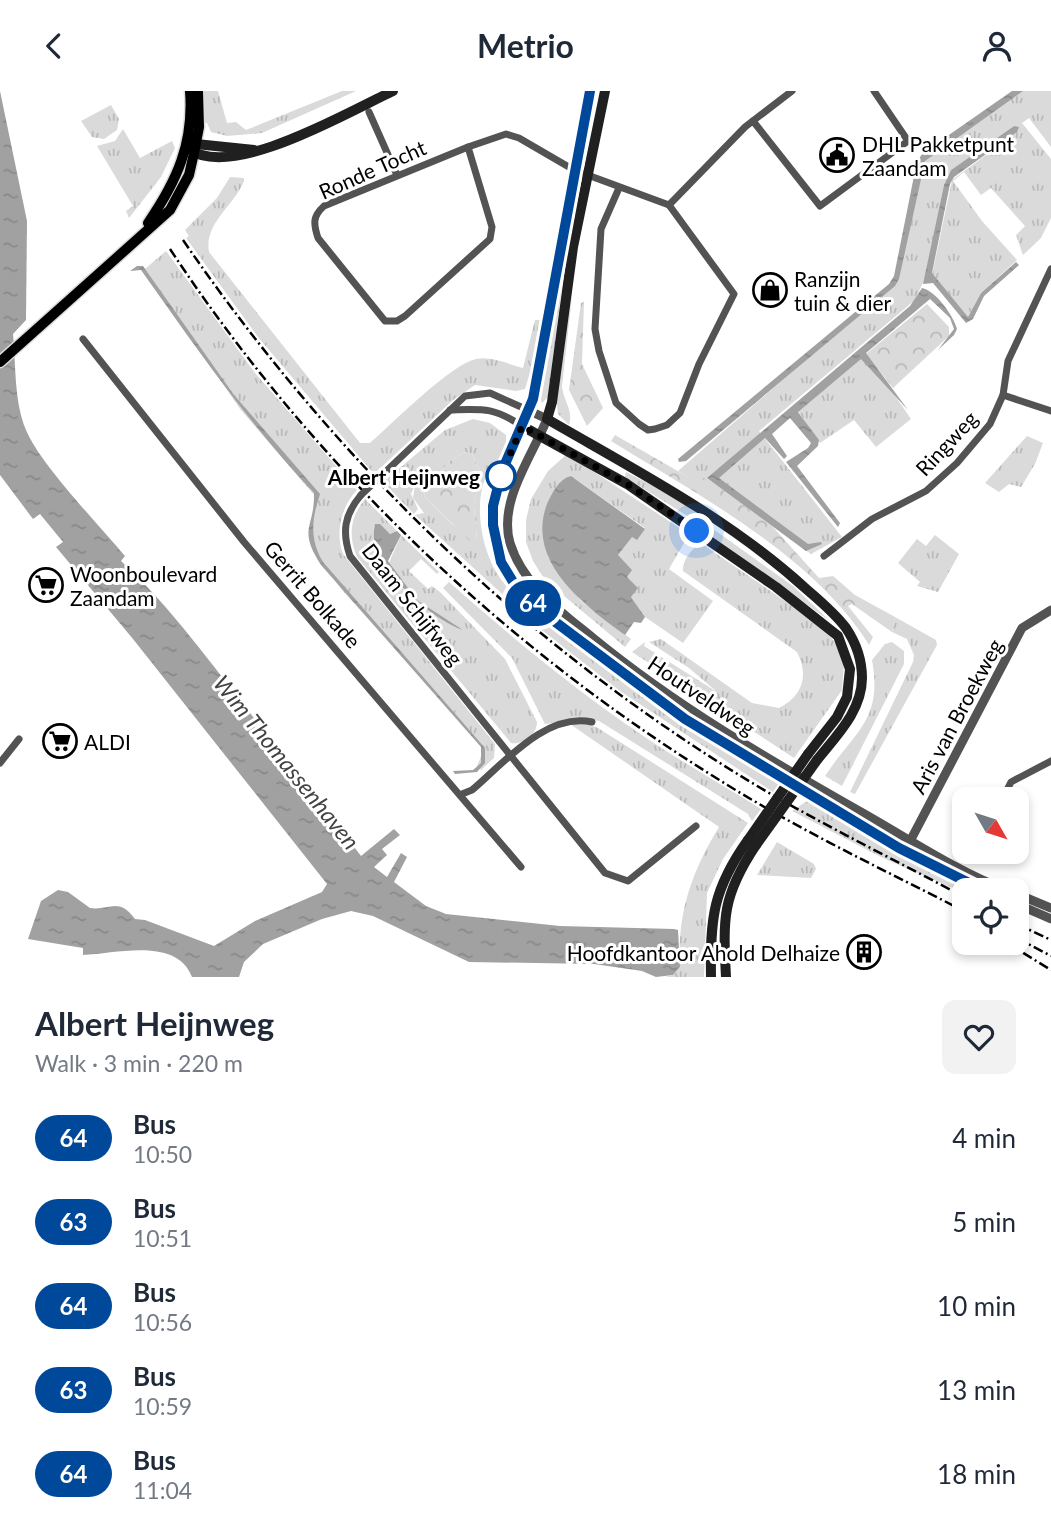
<!DOCTYPE html>
<meta charset="utf-8">
<style>
:root{--surface:#fff;--page:#f2f2f3;--text:#1f2937;--muted:#747a83}
body{margin:0;font-family:Lato,sans-serif;background:var(--page);color:var(--text);height:100vh;display:flex;flex-direction:column;font-size:26px;white-space:nowrap}
*{box-sizing:border-box;margin:0}
p{font-size:23px;color:var(--muted)}
.icon{flex:none;width:38px;height:38px;fill:none;stroke:currentColor;stroke-width:2;stroke-linecap:round;stroke-linejoin:round}
.map{position:relative;height:886px;overflow:hidden}
.drawer{display:flex;flex-direction:column;background:var(--surface);flex:1}
.drawer>*{flex:none}
.badge{padding:0 14px;border-radius:23px;font-size:24px;line-height:46px}
.needle{width:46px;rotate:129deg}
.controls{position:absolute;left:952px;top:696px;display:grid;gap:14px}
.controls a{display:grid;place-items:center;width:77px;height:77px;border-radius:14px;background:var(--surface);box-shadow:0 4px 10px #0003;font-size:35px}
.you{position:absolute;width:35px;height:35px;margin:-18px;border:5px solid #fff;border-radius:50%;background:#1a73e8;box-shadow:0 0 0 10px #1a73e833}
.map>.badge{position:absolute;translate:-50% -50%;box-shadow:0 0 0 4px #fff}
.round{display:grid;place-items:center;flex:none;width:74px;height:74px;border-radius:14px;background:var(--page)}
.head{display:flex;align-items:center;justify-content:space-between;height:119px;padding:0 35px}
h1{font-size:33px;font-weight:700;line-height:52px}
ul{padding:0;list-style:none}
li{display:flex;align-items:center;gap:21px;height:84px;padding:0 35px}
li div{flex:1}
li b{display:block;font-size:26px}
li em{font-style:normal}
li .badge{min-width:77px;font-weight:700;text-align:center}
header{display:flex;justify-content:space-between;align-items:center;height:91px;padding:0 35px;background:var(--surface);font-size:32px;font-weight:700}
.map>svg:first-child{display:block}
.grass{fill:url(#grass-tufts);fill-rule:evenodd}
.forest{fill:url(#forest-crowns)}
.water{fill:url(#water-ripples)}
.lines{fill:none;stroke-linecap:round;stroke-linejoin:round}
.primary-casing{stroke:#dbdbdb;stroke-width:13}
.minor{stroke:#535353;stroke-width:7}
.tertiary{stroke:#535353;stroke-width:9}
.secondary{stroke:#202020;stroke-width:10}
.primary{stroke:#000;stroke-width:10}
.rail{stroke:#000;stroke-width:2.5;stroke-dasharray:10 3.5 2 3.5;stroke-linecap:butt}
.minor-bridge{stroke:#535353;stroke-width:7}
.secondary-bridge{stroke:#202020;stroke-width:10}
.line-casing{stroke:#fff;stroke-width:16}
.line{stroke:#004899;stroke-width:10}
.walk{stroke:#000;stroke-width:7;stroke-dasharray:0 12.6}
.stop-dot{fill:#fff;stroke:#004899;stroke-width:3.5}
.labels{text-anchor:middle;dominant-baseline:central;stroke-width:6;stroke-linejoin:round;paint-order:stroke}
.poi-label{font-size:21px;fill:#000;stroke:#fff;text-anchor:start}
.street-label{font-size:21px;fill:#000;stroke:#fff}
.stop-label{font-size:21px;font-weight:bold;fill:#000;stroke:#fff;text-anchor:end}
.water-label{font-size:23px;font-style:italic;fill:#424242;stroke:#fff}
</style>
<header><svg class="icon" aria-label="back" viewBox="0 0 24 24"><path d="M15 5l-7 7 7 7"/></svg>Metrio<svg class="icon" aria-label="person" viewBox="0 0 24 24"><circle cx="12" cy="8" r="4"/><path d="M4 21q1-7 8-7t8 7"/></svg></header>
<div class="map">
<svg width="1051" height="886" viewBox="0 0 1051 886">
<defs>
<pattern id="grass-tufts" width="24" height="20" patternUnits="userSpaceOnUse" patternTransform="scale(1.75)"><rect width="24" height="20" fill="#dadada"/><path d="M3 7l-1-3M5 7V3M7 7l1-3M15 17l-1-3M17 17v-4M19 17l1-3" fill="none" stroke="#b9b9b9"/></pattern>
<pattern id="forest-crowns" width="20" height="18" patternUnits="userSpaceOnUse" patternTransform="scale(1.75)"><rect width="20" height="18" fill="#dadada"/><path d="M2 6a3 3 0 1 1 6 0M12 15a3 3 0 1 1 6 0" fill="none" stroke="#b9b9b9"/></pattern>
<pattern id="water-ripples" width="26" height="14" patternUnits="userSpaceOnUse" patternTransform="scale(1.75)"><rect width="26" height="14" fill="#a1a1a1"/><path d="M2 4q2-2 4 0t4 0M15 11q2-2 4 0t4 0" fill="none" stroke="#898989"/></pattern>
</defs>
<rect width="100%" height="100%" fill="#fff"/>
<!-- grass -->
<g class="grass">
<polygon points="203,0 218,0 227,32 236,31 246,39 342,0 356,0 262,42 227,45 211,41 207,32 203,32"/>
<polygon points="1016,0 1051,0 1051,56 1029,27 1022,32 1051,68 1051,127 1041,147 1023,164 1016,144 1025,135 991,97 981,104 964,81 953,90 982,130 1017,169 981,202 968,226 932,184 952,89 1017,41 1014,35 951,79 944,94 925,187 915,209 759,340 842,446 811,463 707,387 690,387 678,380 894,192 921,68"/>
<polygon points="111,14 119,28 117,39 104,48 92,46 81,30"/>
<polygon points="123,38 140,67 172,50 175,57 161,86 129,127 126,120 133,115 97,55 115,50"/>
<path d="M 230,86 L 244,87 L 244,90 C 234,115 204,132 209,161 L 360,352 L 370,352 C 392,333 450,274 476,268 C 491,265 508,273 523,277 L 535,229 L 541,229 L 535,265 L 525,298 L 516,300 L 475,294 L 453,309 L 374,383 L 258,246 L 186,147 L 189,145 L 185,139 L 217,107 Z"/>
<polygon points="567,156 548,306 542,312 540,307"/>
<path d="M 166,160 L 255,282 L 357,399 C 341,415 335,443 343,463 L 495,653 L 494,667 L 481,679 L 477,675 L 482,663 L 481,653 L 342,499 L 318,467 L 309,438 L 316,418 L 315,405 L 240,318 L 145,178 Z"/>
<path d="M 572,205 L 562,295 C 563,309 574,320 569,334 L 558,323 L 556,303 Z"/>
<polygon points="861,267 891,299 911,328 876,356 854,329 820,352 798,320"/>
<path d="M 473,328 L 490,332 L 506,344 L 506,362 C 501,367 494,372 491,377 C 471,405 481,458 498,484 C 515,510 545,529 569,548 C 636,600 706,648 779,692 L 773,701 L 620,600 L 543,540 L 415,424 L 424,422 L 413,407 L 415,394 L 411,403 L 418,418 L 414,423 L 383,391 L 445,339 ZM 465,361 L 472,363 L 479,379 L 474,414 L 477,450 L 453,434 L 425,406 L 424,400 L 450,370 Z"/>
<polygon points="1027,345 1043,352 1035,373 1021,396 1009,393 999,401 985,392"/>
<polygon points="567,363 684,440 684,452 669,478 713,510 683,552 645,526 631,506 618,464 632,445 645,437 571,385 548,466 581,510 631,548 625,556 545,489 533,470 526,451 526,429 531,408 548,380"/>
<polygon points="626,381 671,404 698,423 694,429 625,386"/>
<path d="M 365,408 L 397,440 L 390,443 L 381,435 L 374,435 C 371,463 397,491 415,510 L 463,539 L 417,509 L 389,472 L 401,444 L 439,481 L 437,483 L 421,468 L 409,480 L 428,498 L 432,495 L 440,501 L 505,568 L 537,631 C 537,644 523,654 511,652 L 357,466 C 348,445 350,426 365,408 Z"/>
<polygon points="713,438 793,495 830,530 709,445 707,439"/>
<polygon points="935,444 959,463 938,501 917,495 920,491 898,472 917,448 926,455"/>
<path d="M 702,453 L 820,534 L 839,556 L 844,572 L 842,599 L 794,667 L 632,561 L 645,551 L 644,555 L 717,601 L 689,577 L 649,551 L 661,548 L 752,612 L 779,617 C 803,605 809,584 797,561 L 683,480 C 682,471 692,455 702,453 Z"/>
<path d="M 449,491 C 510,545 574,598 642,644 C 680,670 721,693 761,718 L 752,730 L 748,723 L 599,630 L 590,628 L 545,633 L 512,567 L 443,497 Z"/>
<polygon points="895,526 936,549 937,554 855,703 850,701 913,571 914,564 907,548 892,541"/>
<path d="M 892,551 L 904,560 L 904,573 L 842,695 L 825,685 C 855,640 883,629 872,569 L 885,553 Z"/>
<path d="M 570,633 L 588,633 L 598,637 L 748,732 L 723,768 L 707,802 L 704,886 L 665,886 L 673,884 L 680,876 C 677,823 691,782 719,736 Z"/>
<polygon points="807,710 924,777 973,800 964,802 883,767 792,720"/>
<polygon points="777,751 814,773 816,778 811,787 757,784"/>
</g>
<!-- forest -->
<g class="forest">
<polygon points="584,211 582,273 603,317 587,335 569,299 581,212"/>
<polygon points="927,213 949,236 949,245 893,297 866,263"/>
<path d="M 615,344 L 690,387 L 707,387 L 772,435 L 819,487 L 833,485 L 855,504 L 895,526 L 892,541 L 852,513 L 848,515 L 873,546 L 869,554 C 815,466 697,403 611,350 Z"/>
<polygon points="465,361 472,363 479,379 474,414 477,450 474,454 425,406 424,400 450,370"/>
</g>
<!-- water -->
<g class="water">
<path d="M 0,0 L 27,130 L 26,229 L 13,243 C 16,274 14,310 26,339 C 40,373 99,434 125,465 L 121,470 C 171,516 212,574 254,627 L 253,633 L 292,680 L 295,679 L 361,765 L 394,738 L 400,744 L 382,758 L 387,764 L 374,776 L 387,786 L 401,762 L 407,766 L 394,791 L 426,815 L 446,823 L 560,835 L 674,838 L 678,839 L 680,876 L 673,884 L 656,886 L 642,880 L 594,873 L 469,871 L 373,825 L 351,820 L 322,828 L 263,853 L 244,871 L 239,886 L 192,886 C 177,846 118,862 83,864 L 83,857 L 28,848 L 41,810 L 58,799 L 68,801 L 90,817 C 109,820 118,805 135,828 L 145,829 L 214,855 L 255,830 L 322,801 L 327,793 L 133,548 L 56,456 L 63,451 L 40,423 L 33,428 L 0,384 Z"/>
<polygon points="1012,0 1023,0 925,70 899,188 895,195 686,370 679,371 678,368 889,193 894,185 917,70 923,62"/>
<polygon points="1014,35 1019,36 1017,41 954,86 950,93 932,182 968,226 981,202 1016,171 1019,174 984,205 973,228 966,232 933,192 923,193 944,94 951,79"/>
<path d="M 137,175 L 143,175 L 234,304 L 320,403 C 312,428 309,447 323,471 L 485,657 L 485,672 L 477,681 L 455,683 L 453,680 L 473,679 L 481,672 L 481,656 L 321,474 C 297,437 315,437 314,402 C 248,332 197,258 141,179 L 130,180 Z"/>
<path d="M 922,197 C 936,200 953,224 957,238 L 954,244 L 938,259 L 954,238 L 950,227 L 930,208 L 866,262 L 908,319 L 861,268 L 798,321 L 819,349 L 818,355 L 797,375 L 840,432 L 838,436 L 786,371 L 808,357 L 811,352 L 790,327 L 772,343 L 787,365 L 784,368 L 765,347 L 719,387 L 808,453 L 821,451 L 822,453 L 806,460 L 707,387 L 910,215 Z"/>
<path d="M 571,385 L 645,438 L 637,449 L 632,446 L 618,464 L 632,479 L 627,486 L 638,497 L 631,506 L 645,526 L 641,532 L 634,531 L 625,544 C 585,515 525,471 547,413 C 552,402 559,388 571,385 Z"/>
<path d="M 375,433 L 380,433 L 390,443 L 397,440 L 401,444 L 388,470 L 417,509 L 463,539 C 431,528 364,472 375,433 Z"/>
</g>
<g class="lines">
<!-- primary casing -->
<g class="primary-casing">
<g id="primary">
<path d="M 148,132 C 177,90 194,52 190,0"/>
<polyline points="0,271 170,119 189,84 194,62 199,36 198,0"/>
</g>
</g>
<!-- minor -->
<g class="minor">
<polyline points="369,21 397,84"/>
<polyline points="753,30 820,115 908,50 874,0"/>
<polyline points="468,56 506,43 519,47 574,79 669,114 734,203 699,273 680,322 667,334 655,338 648,339 639,333 616,312 599,260 595,238 601,138 619,97"/>
<path d="M 468,56 L 492,136 L 490,148 L 405,225 L 397,230 L 385,230 L 318,147 C 313,132 313,125 324,115 Z"/>
<polyline points="669,114 745,36 792,0"/>
<polyline points="83,248 244,451 521,776"/>
<polyline points="1003,304 1051,320"/>
<path d="M 450,319 C 483,318 493,316 522,335"/>
<polyline points="379,387 465,305 490,302 530,320"/>
<path d="M 361,404 C 344,424 342,441 350,465 L 605,782 L 628,790 L 696,735"/>
<polyline points="824,465 872,428 926,400 957,372 990,333 1003,304 1008,270 1051,178"/>
<polyline points="0,672 19,648"/>
<path d="M 462,703 L 472,699 C 504,672 546,621 592,631"/>
<polyline points="1002,709 1011,691 1051,670"/>
<polyline points="1007,761 1007,764"/>
</g>
<!-- tertiary -->
<g class="tertiary">
<path d="M 530,320 L 547,328 C 532,366 498,410 510,452 C 523,494 560,520 593,547 C 676,615 766,667 859,720 C 909,748 954,779 1008,800"/>
<path d="M 522,335 C 506,380 479,422 502,471 C 521,514 572,545 609,572 C 683,627 761,675 840,721 C 888,749 934,778 985,800"/>
<polyline points="907,756 1022,537 1051,519"/>
<polyline points="1017,803 1051,817"/>
<polyline points="1017,813 1051,828"/>
</g>
<!-- secondary -->
<g class="secondary">
<polyline points="590,0 533,308 522,335 627,393 776,496 838,545 850,578 847,606 837,626 808,663"/>
<path d="M 605,0 L 573,156 L 552,311 L 547,328 C 635,379 728,427 804,496 C 819,509 835,522 846,537 C 856,552 862,569 862,587 C 862,620 836,645 817,669"/>
<polyline points="189,55 196,53 254,59"/>
<path d="M 189,58 C 231,90 350,20 393,0"/>
<path d="M 711,886 C 710,827 713,798 748,749"/>
<path d="M 726,886 C 723,827 722,805 756,754"/>
</g>
<!-- primary -->
<use href="#primary" class="primary"/>
<!-- rail -->
<g class="rail">
<path d="M 183,149 C 329,362 512,542 731,679 C 806,726 886,764 964,806"/>
<path d="M 170,158 C 310,370 497,550 713,685 C 793,736 880,777 964,820"/>
<polyline points="1017,833 1051,849"/>
<polyline points="1017,847 1051,865"/>
<polyline points="1007,852 1051,879"/>
</g>
<!-- minor-bridge -->
<polyline class="minor-bridge" points="361,404 379,387"/>
<!-- secondary-bridge -->
<g class="secondary-bridge">
<polyline points="748,749 808,663"/>
<polyline points="756,754 817,669"/>
</g>
</g>
<g class="lines">
<!-- line casing -->
<g class="line-casing">
<polyline id="line" points="590,0 533,308 502,380 493,415 493,434 501,471 515,494 554,530 685,628 899,757 985,800"/>
</g>
<!-- line -->
<use href="#line" class="line"/>
<!-- walk -->
<polyline class="walk" points="501,385 522,335 627,393 697,440"/>
</g>
<!-- icons -->
<defs>
<g id="civic-ring" transform="scale(1.75)"><circle r="9.5" fill="#fff" stroke="#000" stroke-width="1.5"/><path d="M-.6-6.5H3V-4.5H.6V-3L4-1V1h2V6H-6V1h2V-1L-.6-3ZM-1.2 2.5V6h2.4V2.5Z" fill="#000"/></g>
<g id="shop-ring" transform="scale(1.75)"><circle r="9.5" fill="#fff" stroke="#000" stroke-width="1.5"/><path d="M-5-2.5h2.3a2.7 3.5 0 0 1 5.4 0H5L5.5 6h-11ZM-1.5-2.5h3a1.5 2.3 0 0 0-3 0Z" fill="#000"/></g>
<g id="supermarket-ring" transform="scale(1.75)"><circle r="9.5" fill="#fff" stroke="#000" stroke-width="1.5"/><path d="M-6-5.5h2.5l.6 2H6L4.5 2H-2.5L-4.4-4H-6ZM-1.5 3.2a1.3 1.3 0 1 0 .1 0ZM3 3.2a1.3 1.3 0 1 0 .1 0Z" fill="#000"/></g>
<g id="building-ring" transform="scale(1.75)"><circle r="9.5" fill="#fff" stroke="#000" stroke-width="1.5"/><path d="M-4-6H4V6H1V3H-1V6H-4ZM-2.5-4.3h1.7v1.8h-1.7ZM.8-4.3h1.7v1.8H.8ZM-2.5-1h1.7V.8h-1.7ZM.8-1h1.7V.8H.8Z" fill="#000"/></g>
</defs>
<g fill-rule="evenodd">
<use href="#civic-ring" x="837" y="64"/>
<use href="#shop-ring" x="770" y="199"/>
<use href="#supermarket-ring" x="46" y="494"/>
<use href="#supermarket-ring" x="60" y="650"/>
<use href="#building-ring" x="864" y="861"/>
</g>
<!-- markers -->
<circle class="stop-dot" cx="501" cy="385" r="14"/>
<g class="labels">
<!-- poi labels -->
<g class="poi-label">
<text x="862" y="52">DHL Pakketpunt<tspan x="862" dy="24">Zaandam</tspan></text>
<text x="794" y="187">Ranzijn<tspan x="794" dy="24">tuin &amp; dier</tspan></text>
<text x="70" y="482">Woonboulevard<tspan x="70" dy="24">Zaandam</tspan></text>
<text x="84" y="650">ALDI</text>
<text x="840" y="861" text-anchor="end">Hoofdkantoor Ahold Delhaize</text>
</g>
<!-- street labels -->
<g class="street-label">
<text transform="translate(372 78) rotate(-24)">Ronde Tocht</text>
<text transform="translate(946 352) rotate(-47)">Ringweg</text>
<text transform="translate(313 503) rotate(49)">Gerrit Bolkade</text>
<text transform="translate(413 513) rotate(52)">Daam Schijfweg</text>
<text transform="translate(702 604) rotate(34)">Houtveldweg</text>
<text transform="translate(956 625) rotate(-62)">Aris van Broekweg</text>
</g>
<!-- stop labels -->
<g class="stop-label">
<text x="480" y="385">Albert Heijnweg</text>
</g>
<!-- water labels -->
<g class="water-label">
<text transform="translate(287 671) rotate(51)">Wim Thomassenhaven</text>
</g>
</g>
</svg>
<div class="controls">
<a><svg class="needle" viewBox="-14 -14 28 28"><path d="M0-13l5 13h-10z" fill="#e53935"/><path d="M0 13l5-13h-10z" fill="#747a83"/></svg></a>
<a><svg class="icon" aria-label="locate" viewBox="0 0 24 24"><circle cx="12" cy="12" r="6"/><path d="M12 2v4M12 18v4M2 12h4M18 12h4"/></svg></a>
</div>
<div class="you" style="left:697px;top:440px"></div>
<b class="badge" style="left:533px;top:512px;background:#004899;color:#fff">64</b>
</div>
<section class="drawer">
<div class="head"><div><h1>Albert Heijnweg</h1><p>Walk · 3 min · 220 m</p></div><a class="round"><svg class="icon" aria-label="heart" viewBox="0 0 24 24"><path d="M12 20l-8-8c-3-5 5-10 8-4 3-6 11-1 8 4z"/></svg></a></div>
<ul>
<li><span class="badge" style="background:#004899;color:#fff">64</span><div><b>Bus</b><p>10:50</p></div><em>4 min</em></li>
<li><span class="badge" style="background:#004899;color:#fff">63</span><div><b>Bus</b><p>10:51</p></div><em>5 min</em></li>
<li><span class="badge" style="background:#004899;color:#fff">64</span><div><b>Bus</b><p>10:56</p></div><em>10 min</em></li>
<li><span class="badge" style="background:#004899;color:#fff">63</span><div><b>Bus</b><p>10:59</p></div><em>13 min</em></li>
<li><span class="badge" style="background:#004899;color:#fff">64</span><div><b>Bus</b><p>11:04</p></div><em>18 min</em></li>
</ul>
</section>
